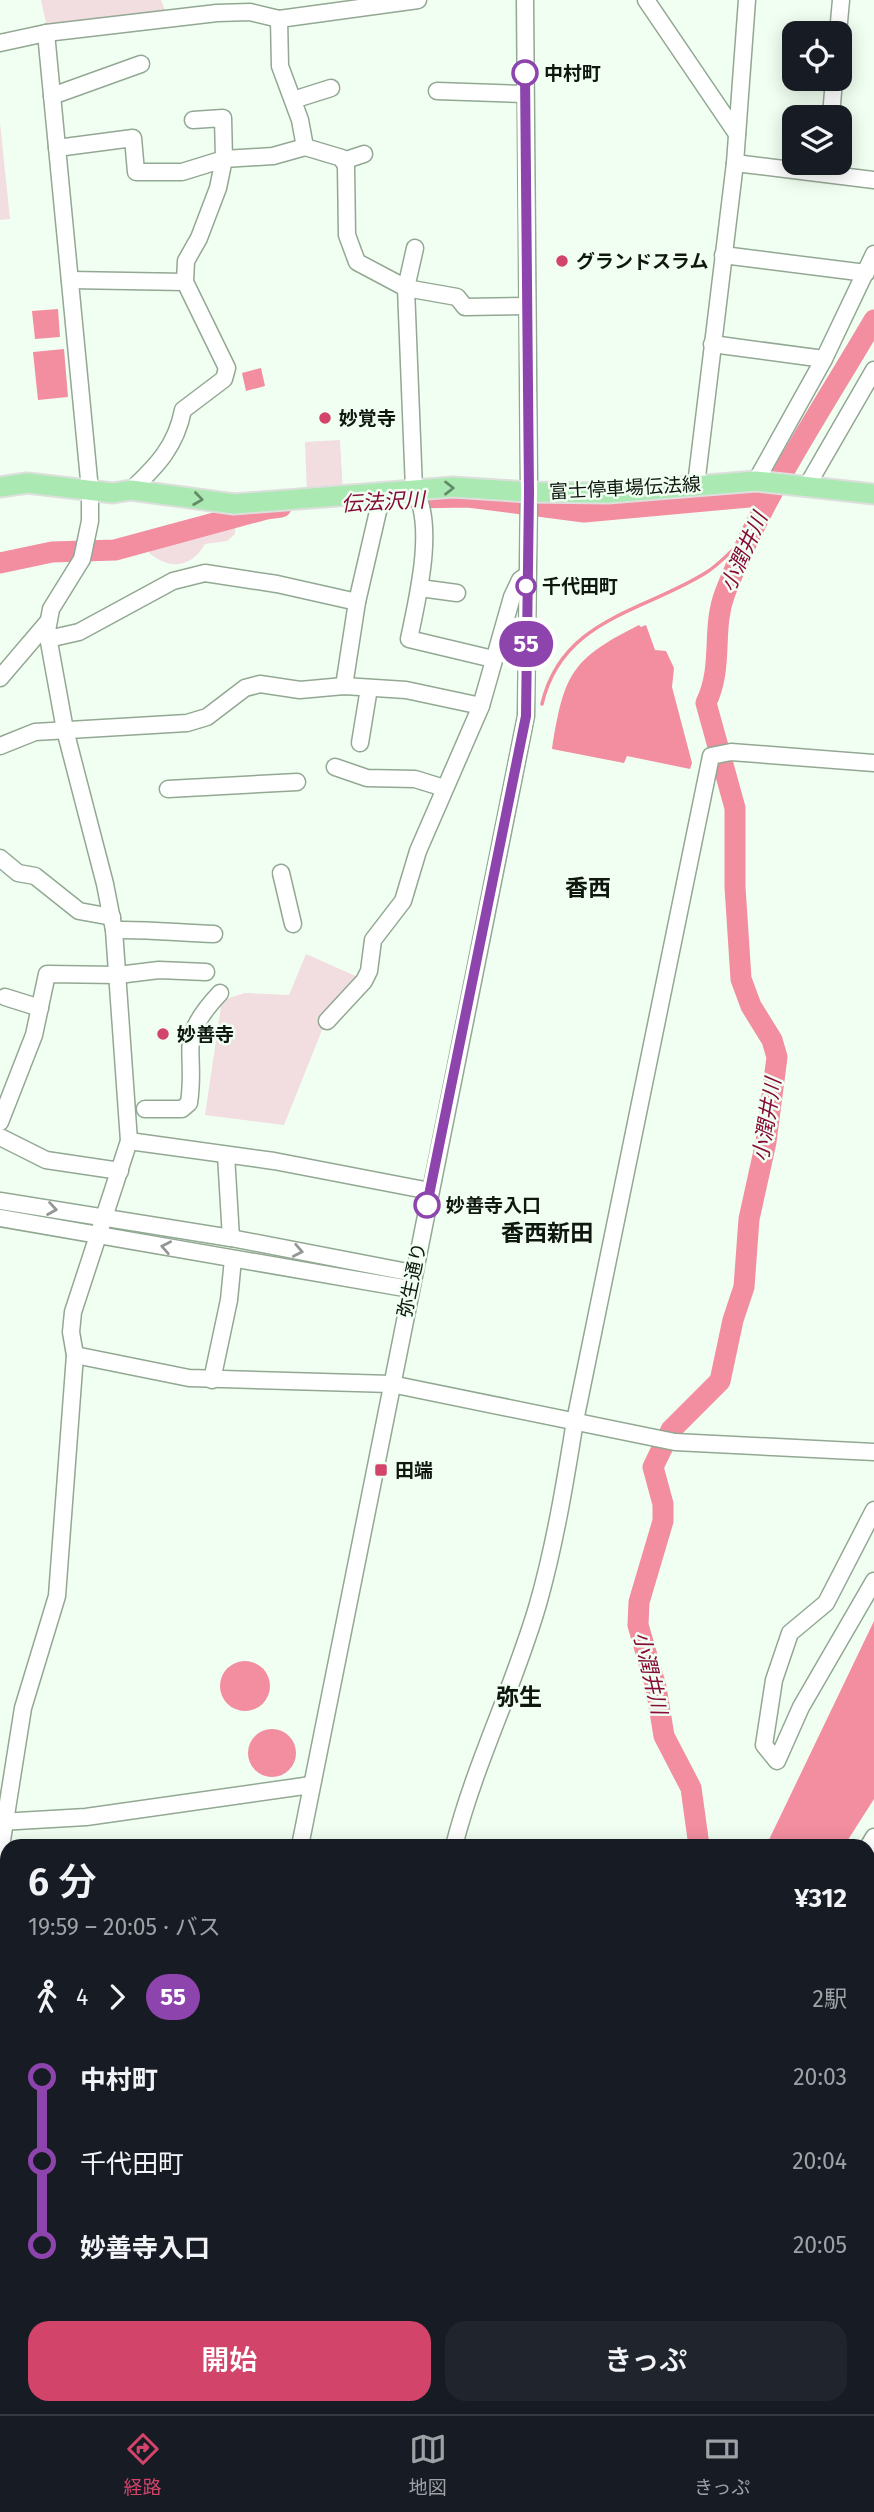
<!DOCTYPE html>
<html lang="ja">
<meta charset="utf-8">
<style>
:root{--surface:#171b24;--page:#20242c;--text:#f1f3f6;--muted:#9ea1a6;--line:#363941;--accent:#d2446a}
body{margin:0;font-family:"Fira Sans","Noto Sans JP",sans-serif;background:var(--page);color:var(--text);height:100vh;display:flex;flex-direction:column;font-size:26px;white-space:nowrap}
*{box-sizing:border-box;margin:0}
p{font-size:23px;color:var(--muted)}
.icon{flex:none;width:38px;height:38px;fill:none;stroke:currentColor;stroke-width:2;stroke-linecap:round;stroke-linejoin:round}
.map{position:relative;flex:1;overflow:hidden}
.panel{position:absolute;left:0px;top:1839px;width:875px;height:576px;display:flex;flex-direction:column;background:var(--surface);border-radius:21px 21px 0 0;box-shadow:0 4px 18px #0003}
.panel>*{flex:none}
.badge{padding:0 14px;border-radius:23px;font-size:24px;line-height:46px}
.controls{position:absolute;left:782px;top:21px;display:grid;gap:14px}
.controls a{display:grid;place-items:center;width:70px;height:70px;border-radius:14px;background:var(--surface);box-shadow:0 4px 18px #0003;font-size:35px}
.map>.badge{position:absolute;translate:-50% -50%;box-shadow:0 0 0 4px #fff}
.legs{display:flex;align-items:center;gap:10px;height:77px;padding:0 28px;font-size:23px}
.legs p{margin-inline-start:auto}
.head{display:flex;align-items:center;justify-content:space-between;height:119px;padding:0 28px}
h1{font-size:38px;font-weight:600;line-height:52px}
.cta{display:flex;gap:14px;margin-top:auto;padding:14px 28px}
.cta a{flex:1;height:80px;border-radius:21px;background:var(--accent);color:#fff;font-size:28px;font-weight:600;line-height:80px;text-align:center}
.cta a+a{background:var(--page);color:var(--text)}
ul{padding:0 28px;list-style:none}
li{display:flex;align-items:center;gap:24px;height:84px;font-size:26px}
li i{display:grid;place-items:center;width:10px;height:100%;margin:0 9px;background:currentColor}
li i::after{content:'';width:18px;height:18px;margin:-9px;border:5px solid;border-radius:50%;background:var(--surface)}
li p{margin-inline-start:auto}
li:first-child i{background:linear-gradient(#0000 50%,currentColor 0)}
li:last-child i{background:linear-gradient(currentColor 50%,#0000 0)}
.tabs{display:flex;justify-content:space-around;align-items:center;height:98px;border-top:2px solid var(--line);background:var(--surface);font-size:19px;color:var(--muted)}
.tabs a{display:grid;justify-items:center;gap:4px}
.tabs .selected{color:var(--accent)}
.map>svg:first-child{display:block}
.green{fill:#f2dde0}
.water{fill:#f38da0}
.lines{fill:none;stroke-linecap:round;stroke-linejoin:round}
.stream{stroke:#f38da0;stroke-width:3.5}
.river{stroke:#f38da0;stroke-width:21}
.minor-casing{stroke:#92a893;stroke-width:19}
.major-casing{stroke:#dddfdd;stroke-width:23}
.minor{stroke:#fff;stroke-width:16}
.major{stroke:#aaeab2;stroke-width:19}
.oneway{stroke:#648b69}
.oneway2{stroke:#939793}
.line-1-casing{stroke:#fff;stroke-width:16}
.line-1{stroke:#8e44ad;stroke-width:10}
.stop-1-dot{fill:#fff;stroke:#8e44ad;stroke-width:3.5}
.poi-dot{fill:#d2446a;stroke:#f1fff2;stroke-width:2.5}
.labels{text-anchor:middle;dominant-baseline:central;stroke-width:5;stroke-linejoin:round;paint-order:stroke}
.stop-label{font-size:19px;font-weight:bold;fill:#0f170f;stroke:#f1fff2;text-anchor:start}
.poi-label{font-size:19px;font-weight:bold;fill:#0f170f;stroke:#f1fff2;text-anchor:start}
.street-label{font-size:19px;fill:#0f170f;stroke:#f1fff2}
.water-label{font-size:21px;font-style:italic;fill:#870a38;stroke:#f1fff2}
.quarter-label{font-size:23px;font-weight:bold;fill:#0f170f;stroke:#f1fff2}
</style>
<div class="map">
<svg width="874" height="2414" viewBox="0 0 874 2414">
<rect width="100%" height="100%" fill="#f1fff2"/>
<!-- green -->
<g class="green">
<polygon points="41,0 161,0 166,13 47,28"/>
<polygon points="0,123 10,219 0,220"/>
<polygon points="340,440 343,492 307,494 305,442"/>
<path d="M 203,516 L 236,517 L 235,534 L 227,541 L 205,544 C 191,568 170,570 149,553 L 155,536 Z"/>
<polygon points="306,954 360,978 322,1030 284,1125 205,1115 222,1000 245,993 289,995"/>
</g>
<!-- water -->
<g class="water">
<polygon points="58,309 60,337 35,339 32,311"/>
<polygon points="64,349 68,397 38,400 33,352"/>
<polygon points="261,368 265,386 246,391 242,373"/>
<path d="M 639,625 L 641,627 L 646,625 L 655,650 L 666,651 L 674,668 L 672,687 L 692,763 L 690,769 L 627,756 L 624,763 L 552,749 C 564,674 571,659 639,625 Z"/>
<polygon points="874,1621 874,1799 844,1846 766,1846"/>
<circle cx="245" cy="1686" r="25"/>
<circle cx="272" cy="1753" r="24"/>
<polygon points="430,2408 525,2408 522,2414 429,2414"/>
</g>
<g class="lines">
<!-- stream -->
<path class="stream" d="M 542,704 C 562,618 644,612 707,572 C 721,563 734,548 747,536"/>
<!-- river -->
<g class="river">
<polyline points="414,498 468,497 584,512 771,495"/>
<polyline points="0,563 52,552 115,550 266,509 281,507"/>
<path d="M 699,1846 L 691,1788 L 664,1736 L 656,1687 L 638,1625 L 639,1602 L 663,1521 L 663,1504 L 653,1467 L 671,1430 L 720,1381 L 733,1320 L 744,1287 L 749,1219 L 766,1142 L 777,1057 L 772,1040 L 751,1006 L 741,979 L 735,887 L 735,808 L 706,703 C 724,665 711,630 725,593 C 762,497 822,409 874,320"/>
</g>
<!-- minor casing -->
<g class="minor-casing">
<g id="minor">
<polyline points="646,0 737,134"/>
<polyline points="838,33 841,0"/>
<polyline points="0,43 46,33 217,13 250,12 279,19 418,0"/>
<polyline points="437,91 525,94"/>
<polyline points="52,96 141,64"/>
<polyline points="293,100 331,88"/>
<polyline points="831,117 834,79"/>
<path d="M 305,147 L 342,158 L 346,166 L 347,235 L 357,262 L 406,288 L 414,489 C 436,525 417,600 409,639 L 493,659"/>
<polyline points="57,148 133,138 136,172 182,172 224,159 223,118 193,120"/>
<polyline points="343,161 364,154"/>
<polyline points="735,163 874,180"/>
<polyline points="415,248 406,288 457,297 465,307 527,306"/>
<polyline points="723,255 866,273"/>
<polyline points="70,280 185,282"/>
<polyline points="712,344 824,359"/>
<polyline points="756,481 824,359 874,254"/>
<polyline points="696,485 735,163 747,0"/>
<polyline points="807,486 874,370"/>
<path d="M 131,490 C 157,466 176,446 183,410 L 224,379 L 227,368 L 185,282 L 186,261 L 199,238 L 218,188 L 224,159 L 273,156 L 305,147 L 300,120 L 280,66 L 279,19"/>
<polyline points="420,588 457,593"/>
<polyline points="48,639 79,632 173,581 205,573 277,584 357,602"/>
<polyline points="0,678 47,623"/>
<polyline points="344,686 357,602 379,507 378,494"/>
<polyline points="360,743 369,688"/>
<polyline points="0,746 35,732 187,723 207,717 245,688 260,684 300,690 344,686 406,690 481,706"/>
<polyline points="335,767 367,778 415,779 444,788"/>
<polyline points="168,789 297,782"/>
<polyline points="0,858 18,873 35,876 79,911 112,917"/>
<polyline points="281,873 293,924"/>
<path d="M 114,930 C 148,929 180,933 214,934"/>
<polyline points="5,997 40,1008"/>
<polyline points="327,1021 364,981 369,971 373,940 403,901 418,851 481,706 512,597 520,580 526,576"/>
<path d="M 145,1109 L 182,1109 L 189,1103 C 197,1048 175,1041 220,993"/>
<polyline points="0,1122 34,1035 47,974 118,975 159,970 206,972"/>
<polyline points="0,1137 46,1160 120,1171"/>
<polyline points="129,1141 274,1161 430,1191"/>
<polyline points="226,1155 231,1238"/>
<polyline points="0,1201 231,1238 413,1273"/>
<polyline points="0,1218 410,1289"/>
<polyline points="75,1355 189,1378 391,1384 675,1442 874,1452"/>
<polyline points="212,1380 229,1300 233,1259"/>
<polyline points="874,1510 826,1603 790,1633 774,1680 764,1745 777,1761 801,1707 874,1581"/>
<polyline points="0,1822 86,1817 311,1785"/>
<polyline points="300,1846 526,716 529,492 525,0"/>
<path d="M 454,1846 C 475,1763 514,1687 538,1604 C 555,1544 565,1483 575,1421 L 711,756 L 731,752 L 874,763"/>
<polyline points="868,1847 874,1837"/>
<polyline points="0,1853 23,1708 57,1596 75,1355 71,1332 73,1312 129,1141 114,930 105,884 65,730 47,631 51,609 82,559 90,521 90,490 46,33"/>
<polyline points="868,1882 874,1872"/>
<polyline points="868,2124 874,2123"/>
<polyline points="0,2138 7,2139"/>
<polyline points="868,2205 874,2217"/>
<polyline points="167,2414 169,2408"/>
</g>
</g>
<!-- major casing -->
<g class="major-casing">
<polyline id="major" points="0,487 27,483 113,493 131,490 234,504 453,487 529,492 608,493 756,481 874,494"/>
</g>
<!-- minor -->
<use href="#minor" class="minor"/>
<!-- major -->
<use href="#major" class="major"/>
</g>
<!-- one-way arrows -->
<defs><path id="oneway-chevron" d="M-2-3.5L2.5 0L-2 3.5" fill="none" stroke-width="1.6" stroke-linecap="round" stroke-linejoin="round" transform="scale(1.75)"/></defs>
<g class="oneway">
<use href="#oneway-chevron" transform="translate(449 488)"/>
<use href="#oneway-chevron" transform="translate(198 499) rotate(8)"/>
</g>
<g class="oneway2">
<use href="#oneway-chevron" transform="translate(52 1209) rotate(9)"/>
<use href="#oneway-chevron" transform="translate(166 1247) rotate(-169)"/>
<use href="#oneway-chevron" transform="translate(298 1251) rotate(11)"/>
</g>
<g class="lines">
<!-- line-1 casing -->
<g class="line-1-casing">
<polyline id="line-1" points="427,1205 526,716 529,492 525,73"/>
</g>
<!-- line-1 -->
<use href="#line-1" class="line-1"/>
</g>
<!-- markers -->
<g class="stop-1-dot">
<circle cx="525" cy="73" r="12"/>
<circle cx="526" cy="586" r="9"/>
<circle cx="427" cy="1205" r="12"/>
</g>
<g class="poi-dot">
<circle cx="562" cy="261" r="7"/>
<circle cx="325" cy="418" r="7"/>
<circle cx="163" cy="1034" r="7"/>
<rect x="374" y="1463" width="14" height="14" rx="3.5"/>
</g>
<g class="labels">
<!-- stop labels -->
<g class="stop-label">
<text x="544" y="73">中村町</text>
<text x="542" y="586">千代田町</text>
<text x="446" y="1205">妙善寺入口</text>
</g>
<!-- poi labels -->
<g class="poi-label">
<text x="576" y="261">グランドスラム</text>
<text x="339" y="418">妙覚寺</text>
<text x="177" y="1034">妙善寺</text>
<text x="395" y="1470">田端</text>
</g>
<!-- street labels -->
<g class="street-label">
<text transform="translate(625 488) rotate(-3)">富士停車場伝法線</text>
<text transform="translate(412 1280) rotate(-78)">弥生通り</text>
</g>
<!-- water labels -->
<g class="water-label">
<text transform="translate(383 502) rotate(-3)">伝法沢川</text>
<text transform="translate(744 552) rotate(-66)">小潤井川</text>
<text transform="translate(767 1120) rotate(-81)">小潤井川</text>
<text transform="translate(650 1673) rotate(77)">小潤井川</text>
</g>
<!-- quarter labels -->
<g class="quarter-label">
<text x="588" y="888">香西</text>
<text x="547" y="1233">香西新田</text>
<text x="519" y="1697">弥生</text>
</g>
</g>
</svg>
<div class="controls">
<a><svg class="icon" aria-label="locate" viewBox="0 0 24 24"><circle cx="12" cy="12" r="6"/><path d="M12 2v4M12 18v4M2 12h4M18 12h4"/></svg></a>
<a><svg class="icon" aria-label="layers" viewBox="0 0 24 24"><path d="M12 4l9 5-9 5-9-5zM3 14l9 5 9-5"/></svg></a>
</div>
<b class="badge" style="left:526px;top:644px;background:#8e44ad;color:#fff">55</b>
<section class="panel">
<div class="head"><div><h1>6 分</h1><p>19:59 – 20:05 · バス</p></div><b>¥312</b></div>
<div class="legs"><svg class="icon" aria-label="walk" viewBox="0 0 24 24"><circle cx="13" cy="4" r="2"/><path d="M13 8l-2 6 4 7M11 14l-3 7M7 12l3-4h3l4 4"/></svg>4<svg class="icon" aria-label="forward" viewBox="0 0 24 24"><path d="M9 5l7 7-7 7"/></svg><b class="badge" style="background:#8e44ad;color:#fff">55</b><p>2駅</p></div>
<ul>
<li><i style="color:#8e44ad"></i><b>中村町</b><p>20:03</p></li>
<li><i style="color:#8e44ad"></i><span>千代田町</span><p>20:04</p></li>
<li><i style="color:#8e44ad"></i><b>妙善寺入口</b><p>20:05</p></li>
</ul>
<div class="cta"><a>開始</a><a>きっぷ</a></div>
</section>
</div>
<nav class="tabs">
<a class="selected"><svg class="icon" aria-label="directions" viewBox="0 0 24 24"><path d="M12 3l9 9-9 9-9-9zM9 14v-3h6M13 9l2 2-2 2"/></svg>経路</a>
<a><svg class="icon" aria-label="map" viewBox="0 0 24 24"><path d="M3 6l6-2 6 2 6-2v14l-6 2-6-2-6 2zM9 4v14M15 6v14"/></svg>地図</a>
<a><svg class="icon" aria-label="tickets" viewBox="0 0 24 24"><path d="M3 7h18v10H3zM15 7v10"/></svg>きっぷ</a>
</nav>
